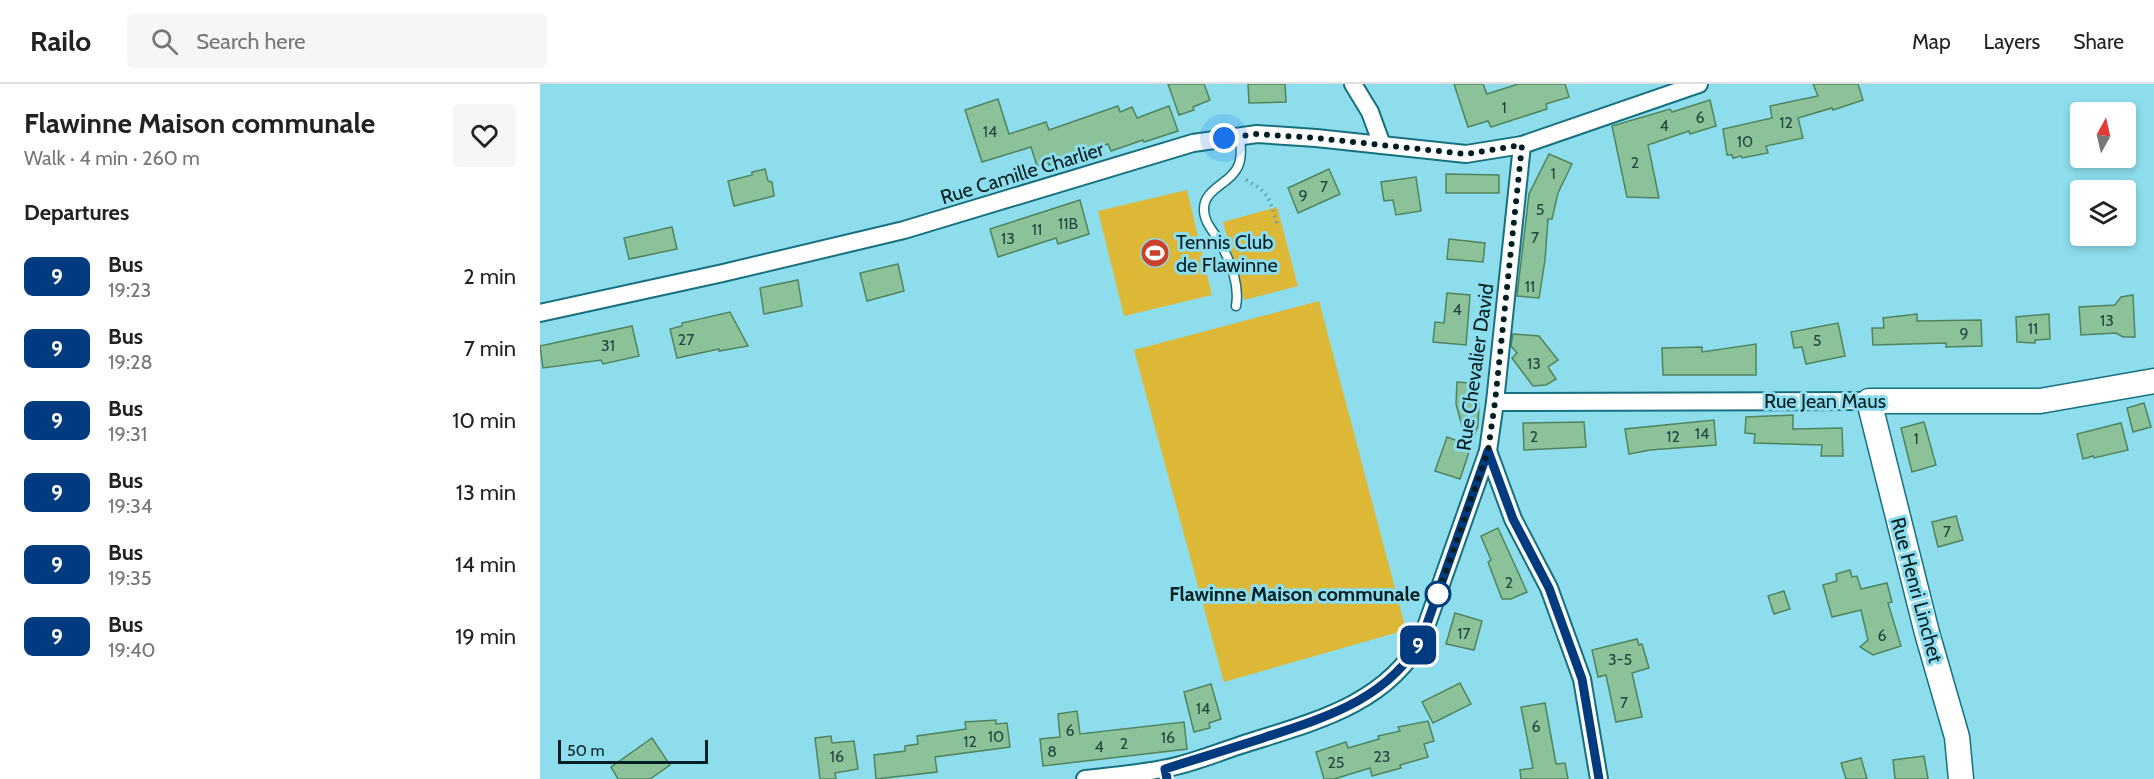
<!DOCTYPE html>
<meta charset="utf-8">
<style>
:root{--surface:#fff;--page:#f6f6f6;--text:#222;--muted:#767676;--line:#e0e0e0}
body{margin:0;font-family:Cabin,sans-serif;background:var(--page);color:var(--text);height:100vh;display:flex;flex-direction:column;font-size:22px;white-space:nowrap}
*{box-sizing:border-box;margin:0}
p{font-size:20px;color:var(--muted)}
.icon{flex:none;width:33px;height:33px;fill:none;stroke:currentColor;stroke-width:2;stroke-linecap:round;stroke-linejoin:round}
.map{position:relative;flex:1;overflow:hidden}
.side{display:flex;flex-direction:column;background:var(--surface);width:540px}
.side>*{flex:none}
.badge{padding:0 12px;border-radius:9px;font-size:21px;line-height:39px}
.needle{width:39px;rotate:8deg}
.tools{position:absolute;left:1530px;top:18px;display:grid;gap:12px}
.tools a{display:grid;place-items:center;width:66px;height:66px;border-radius:6px;background:var(--surface);box-shadow:0 3px 9px #0003;font-size:30px}
.scale{position:absolute;left:18px;bottom:15px;width:150px;box-sizing:border-box;padding-left:6px;border:3px solid #001f25;border-top:0;font-size:16px;line-height:21px;white-space:nowrap;color:#001f25;-webkit-text-stroke:4px #8ddded;paint-order:stroke}
.you{position:absolute;width:30px;height:30px;margin:-15px;border:4px solid #fff;border-radius:50%;background:#1a73e8;box-shadow:0 0 0 9px #1a73e833}
.map>.badge{position:absolute;translate:-50% -50%;box-shadow:0 0 0 3px #fff}
h2{padding:0 24px;font-size:22px;line-height:54px}
.round{display:grid;place-items:center;flex:none;width:63px;height:63px;border-radius:6px;background:var(--page)}
.summary{display:flex;align-items:center;justify-content:space-between;height:102px;padding:0 24px}
h1{font-size:28px;font-weight:700;line-height:45px}
ul{padding:0;list-style:none}
li{display:flex;align-items:center;gap:18px;height:72px;padding:0 24px}
li div{flex:1}
li b{display:block;font-size:22px}
li em{font-style:normal}
li .badge{min-width:66px;font-weight:700;text-align:center}
header{display:flex;align-items:center;gap:36px;box-sizing:border-box;height:84px;padding:0 30px;background:var(--surface);border-bottom:2px solid var(--line)}
header strong{font-size:28px}
nav{display:flex;gap:33px;margin-inline-start:auto;font-size:21px}
.search{width:420px;height:54px;background:var(--page);display:flex;align-items:center;gap:15px;box-sizing:border-box;padding:0 21px;border-radius:6px;color:var(--muted);font-size:22px}
main{display:flex;flex:1;min-height:0}
.map>svg:first-child{display:block}
.green{fill:#ddb836}
.building{fill:#8bc299;stroke:#50845e;stroke-width:1.5}
.lines{fill:none;stroke-linecap:round;stroke-linejoin:round}
.lane-casing{stroke:#17707f;stroke-width:11}
.street-casing{stroke:#17707f;stroke-width:20}
.secondary-casing{stroke:#17707f;stroke-width:27}
.path{stroke:#60a1ae;stroke-width:4;stroke-dasharray:1.5 4.5;stroke-linecap:butt}
.lane{stroke:#fff;stroke-width:8}
.street{stroke:#fff;stroke-width:16}
.secondary{stroke:#fff;stroke-width:24}
.line-casing{stroke:#fff;stroke-width:14}
.line{stroke:#003b80;stroke-width:9}
.walk{stroke:#001f25;stroke-width:6;stroke-dasharray:0 10.8}
.stop-dot{fill:#fff;stroke:#003b80;stroke-width:3}
.labels{text-anchor:middle;dominant-baseline:central;stroke-width:6;stroke-linejoin:round;paint-order:stroke}
.number-label{font-size:16px;fill:#234842}
.street-label{font-size:20px;fill:#001f25;stroke:#8ddded}
.poi-label{font-size:20px;fill:#001f25;stroke:#8ddded;text-anchor:start}
.stop-label{font-size:20px;font-weight:bold;fill:#001f25;stroke:#8ddded;text-anchor:end}
</style>
<header>
<strong>Railo</strong>
<div class="search"><svg class="icon" aria-label="search" viewBox="0 0 24 24"><circle cx="10" cy="10" r="6"/><path d="M15 15l6 6"/></svg>Search here</div>
<nav><a>Map</a><a>Layers</a><a>Share</a></nav>
</header>
<main>
<section class="side">
<div class="summary"><div><h1>Flawinne Maison communale</h1><p>Walk · 4 min · 260 m</p></div><a class="round"><svg class="icon" aria-label="heart" viewBox="0 0 24 24"><path d="M12 20l-8-8c-3-5 5-10 8-4 3-6 11-1 8 4z"/></svg></a></div>
<h2>Departures</h2>
<ul>
<li><span class="badge" style="background:#003b80;color:#fff">9</span><div><b>Bus</b><p>19:23</p></div><em>2 min</em></li>
<li><span class="badge" style="background:#003b80;color:#fff">9</span><div><b>Bus</b><p>19:28</p></div><em>7 min</em></li>
<li><span class="badge" style="background:#003b80;color:#fff">9</span><div><b>Bus</b><p>19:31</p></div><em>10 min</em></li>
<li><span class="badge" style="background:#003b80;color:#fff">9</span><div><b>Bus</b><p>19:34</p></div><em>13 min</em></li>
<li><span class="badge" style="background:#003b80;color:#fff">9</span><div><b>Bus</b><p>19:35</p></div><em>14 min</em></li>
<li><span class="badge" style="background:#003b80;color:#fff">9</span><div><b>Bus</b><p>19:40</p></div><em>19 min</em></li>
</ul>
</section>
<div class="map">
<svg width="1614" height="695" viewBox="0 0 1614 695">
<rect width="100%" height="100%" fill="#8ddded"/>
<!-- green -->
<g class="green">
<polygon points="647,106 672,211 584,232 558,127"/>
<polygon points="737,123 758,202 704,216 683,138"/>
<polygon points="779,217 866,546 684,598 594,266"/>
</g>
<!-- building -->
<g class="building">
<polygon points="628,0 664,0 670,16 653,23 654,26 639,31"/>
<polygon points="708,0 745,0 746,18 709,19"/>
<polygon points="914,0 943,0 947,10 978,0 1025,0 1029,13 1006,20 1007,25 951,43 948,37 928,43"/>
<polygon points="1273,0 1318,0 1323,16 1293,26 1292,24 1258,34 1263,54 1226,62 1228,69 1202,74 1201,72 1193,74 1192,71 1187,71 1183,45 1232,34 1230,22 1278,12"/>
<polygon points="458,15 469,50 506,38 509,46 578,22 580,28 592,23 597,34 629,22 638,47 604,58 603,56 571,67 568,60 509,81 508,78 497,82 491,63 442,78 425,26"/>
<polygon points="1170,16 1176,42 1150,50 1149,47 1108,61 1119,114 1087,113 1072,42 1130,25 1132,28"/>
<polygon points="1009,70 1032,80 1018,109 1012,135 1008,135 1005,176 999,214 977,212 989,110"/>
<polygon points="225,85 228,97 232,98 234,112 194,122 188,97 212,91 212,88"/>
<polygon points="789,85 800,110 758,129 748,104"/>
<polygon points="906,90 959,91 959,109 906,109"/>
<polygon points="876,93 881,127 856,131 853,116 844,117 841,98"/>
<polygon points="540,116 549,150 518,160 516,154 458,173 450,145"/>
<polygon points="132,143 137,165 89,175 84,154"/>
<polygon points="909,155 945,159 943,178 907,175"/>
<polygon points="358,180 364,207 327,217 320,189"/>
<polygon points="258,196 262,222 224,230 220,204"/>
<polygon points="907,209 930,211 926,261 893,258 895,238 904,239"/>
<polygon points="1593,211 1595,253 1583,253 1576,249 1541,251 1539,223 1575,221 1581,213"/>
<polygon points="190,228 208,262 179,267 179,265 137,274 130,245 142,242 142,239"/>
<polygon points="1377,230 1377,237 1441,236 1442,262 1406,263 1406,259 1333,261 1332,244 1344,244 1343,234"/>
<polygon points="1509,230 1510,255 1495,256 1495,259 1477,258 1476,233"/>
<polygon points="1298,239 1305,272 1266,280 1262,263 1254,264 1251,248"/>
<polygon points="92,242 99,272 63,280 61,276 3,284 0,262"/>
<polygon points="973,250 999,252 1018,276 1008,283 1016,295 1006,301 993,302 972,274 977,269 971,262"/>
<polygon points="1216,260 1216,291 1123,291 1122,264 1162,263 1162,268"/>
<polygon points="917,298 940,300 938,341 920,395 895,387 907,353 927,360 916,320"/>
<polygon points="1604,319 1611,343 1593,348 1587,324"/>
<polygon points="1253,331 1253,345 1302,344 1303,372 1281,372 1282,361 1214,359 1215,350 1205,349 1206,333"/>
<polygon points="1174,336 1176,361 1110,366 1089,370 1085,345"/>
<polygon points="1044,338 1046,363 984,366 983,339"/>
<polygon points="1384,338 1396,381 1372,388 1361,344"/>
<polygon points="1581,339 1588,366 1554,374 1553,372 1543,375 1537,350"/>
<polygon points="1416,432 1423,456 1398,463 1392,438"/>
<polygon points="958,444 987,508 971,515 962,515 948,478 951,476 941,452"/>
<polygon points="1310,486 1312,493 1317,492 1321,505 1347,499 1352,518 1348,519 1361,562 1333,571 1320,563 1328,556 1321,526 1292,533 1283,501 1297,497 1296,490"/>
<polygon points="1244,507 1250,525 1234,530 1228,512"/>
<polygon points="915,529 942,537 934,566 906,560"/>
<polygon points="1097,555 1099,561 1102,560 1109,584 1092,589 1102,633 1076,638 1066,591 1058,593 1052,566"/>
<polygon points="920,599 931,620 893,639 882,618"/>
<polygon points="671,600 681,635 669,639 670,644 654,648 644,608"/>
<polygon points="1005,619 1016,680 1025,679 1028,695 981,695 980,686 993,684 981,623"/>
<polygon points="537,627 540,650 644,638 647,665 503,682 500,655 520,653 518,630"/>
<polygon points="456,636 456,640 467,639 470,663 395,673 397,688 336,695 334,671 365,667 365,662 378,660 377,652 426,645 425,638"/>
<polygon points="888,637 894,657 884,660 888,673 860,681 861,684 832,692 830,684 794,695 784,695 776,668 806,658 808,664 839,655 838,652 860,647 858,643"/>
<polygon points="291,652 292,659 314,657 318,685 295,689 296,695 280,695 275,654"/>
<polygon points="112,654 130,681 110,695 78,695 71,683"/>
<polygon points="1384,672 1388,695 1355,695 1353,676"/>
<polygon points="1321,674 1327,695 1306,695 1301,679"/>
</g>
<g class="lines">
<!-- lane casing -->
<g class="lane-casing">
<path id="lane" d="M 696,222 C 700,200 689,174 678,155 C 672,146 664,137 664,126 C 663,104 692,100 699,80 C 702,71 701,61 700,52"/>
</g>
<!-- street casing -->
<g class="street-casing">
<g id="street">
<polyline points="813,0 830,28 842,61"/>
<polyline points="0,229 183,189 364,146 653,59 717,50 776,54 926,70 982,61 1159,0"/>
<polyline points="955,318 1329,317"/>
<polyline points="948,367 973,435 1009,504 1042,595 1059,695"/>
<path d="M 545,695 C 571,692 597,690 622,685 C 649,681 676,669 701,661 C 769,639 846,622 882,554 L 948,367 L 955,318 L 982,61"/>
</g>
</g>
<!-- secondary casing -->
<g class="secondary-casing">
<polyline id="secondary" points="1421,695 1417,653 1387,549 1329,317 1500,317 1614,297"/>
</g>
<!-- path -->
<path class="path" d="M 706,96 C 729,108 730,115 737,140"/>
<!-- lane -->
<use href="#lane" class="lane"/>
<!-- street -->
<use href="#street" class="street"/>
<!-- secondary -->
<use href="#secondary" class="secondary"/>
</g>
<g class="lines">
<!-- line casing -->
<g class="line-casing">
<path id="line" d="M 627,695 L 625,685 C 659,674 693,664 726,653 C 787,633 850,614 882,554 L 948,367 L 973,435 L 1009,504 L 1042,595 L 1059,695"/>
</g>
<!-- line -->
<use href="#line" class="line"/>
<!-- walk -->
<polyline class="walk" points="684,54 717,50 776,54 926,70 982,61 955,318 948,367 897,513 898,510"/>
</g>
<!-- icons -->
<defs>
<g id="stadium-disc" transform="scale(1.5)"><circle r="9.5" fill="#cc4029" stroke="#8ddded"/><path d="M0-5a6.5 5 0 1 0 0 10a6.5 5 0 1 0 0-10ZM-3.5-1.8h7v3.6h-7Z" fill="#fff"/></g>
</defs>
<g fill-rule="evenodd">
<use href="#stadium-disc" x="615" y="169"/>
</g>
<!-- markers -->
<circle class="stop-dot" cx="898" cy="510" r="12"/>
<g class="labels">
<!-- number labels -->
<g class="number-label">
<text x="964" y="23">1</text>
<text x="1160" y="33">6</text>
<text x="1246" y="38">12</text>
<text x="1124" y="41">4</text>
<text x="450" y="47">14</text>
<text x="1205" y="57">10</text>
<text x="1095" y="78">2</text>
<text x="1013" y="89">1</text>
<text x="784" y="102">7</text>
<text x="763" y="111">9</text>
<text x="1000" y="125">5</text>
<text x="528" y="139">11B</text>
<text x="497" y="145">11</text>
<text x="995" y="153">7</text>
<text x="468" y="154">13</text>
<text x="990" y="202">11</text>
<text x="917" y="225">4</text>
<text x="1567" y="236">13</text>
<text x="1493" y="244">11</text>
<text x="1424" y="249">9</text>
<text x="146" y="255">27</text>
<text x="1277" y="256">5</text>
<text x="68" y="261">31</text>
<text x="994" y="279">13</text>
<text x="1162" y="349">14</text>
<text x="994" y="352">2</text>
<text x="1133" y="352">12</text>
<text x="1376" y="354">1</text>
<text x="1407" y="447">7</text>
<text x="969" y="498">2</text>
<text x="924" y="549">17</text>
<text x="1342" y="551">6</text>
<text x="1080" y="575">3-5</text>
<text x="1084" y="618">7</text>
<text x="663" y="624">14</text>
<text x="996" y="642">6</text>
<text x="530" y="646">6</text>
<text x="456" y="652">10</text>
<text x="628" y="653">16</text>
<text x="430" y="657">12</text>
<text x="584" y="659">2</text>
<text x="559" y="662">4</text>
<text x="512" y="667">8</text>
<text x="297" y="672">16</text>
<text x="842" y="672">23</text>
<text x="796" y="678">25</text>
</g>
<!-- street labels -->
<g class="street-label">
<text transform="translate(482 89) rotate(-17)">Rue Camille Charlier</text>
<text transform="translate(935 283) rotate(-82)">Rue Chevalier David</text>
<text x="1285" y="317">Rue Jean Maus</text>
<text transform="translate(1377 506) rotate(75)">Rue Henri Linchet</text>
</g>
<!-- poi labels -->
<g class="poi-label">
<text x="636" y="158">Tennis Club<tspan x="636" dy="23">de Flawinne</tspan></text>
</g>
<!-- stop labels -->
<g class="stop-label">
<text x="880" y="510">Flawinne Maison communale</text>
</g>
</g>
</svg>
<div class="tools">
<a><svg class="needle" viewBox="-14 -14 28 28"><path d="M0-13l5 13h-10z" fill="#e53935"/><path d="M0 13l5-13h-10z" fill="#767676"/></svg></a>
<a><svg class="icon" aria-label="layers" viewBox="0 0 24 24"><path d="M12 4l9 5-9 5-9-5zM3 14l9 5 9-5"/></svg></a>
</div>
<div class="scale">50 m</div>
<div class="you" style="left:684px;top:54px"></div>
<b class="badge" style="left:878px;top:561px;background:#003b80;color:#fff">9</b>
</div>
</main>
